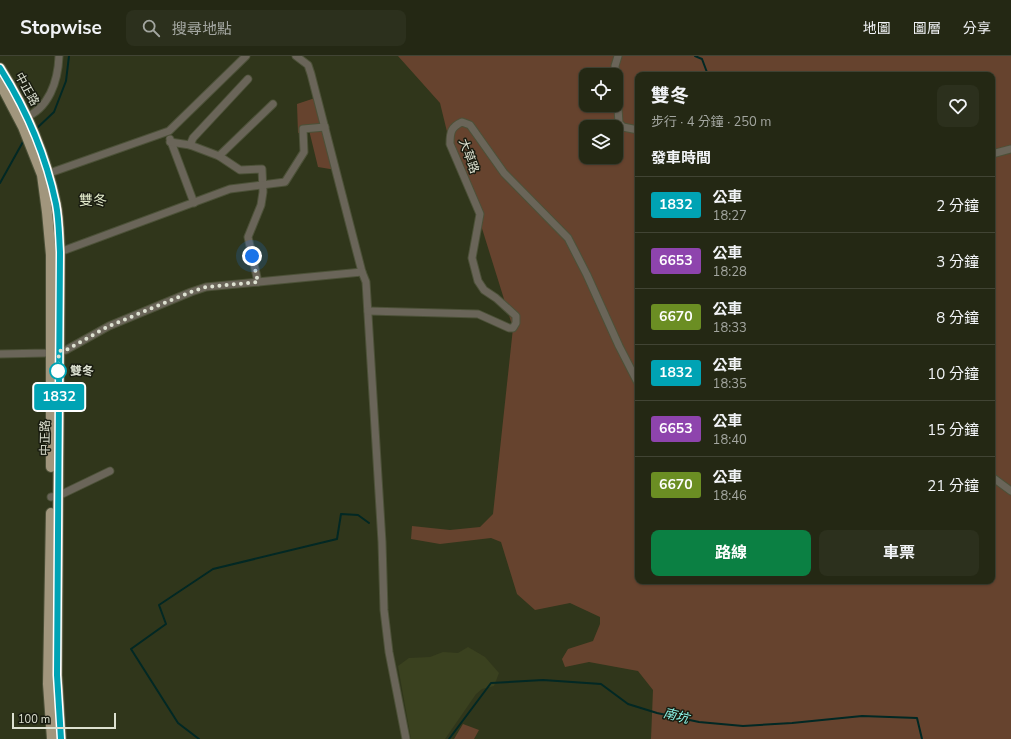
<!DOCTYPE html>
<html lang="zh-TW">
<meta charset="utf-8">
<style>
:root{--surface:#242814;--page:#2c301d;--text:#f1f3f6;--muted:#a3a6a0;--line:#414434;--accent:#0b8043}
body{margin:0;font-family:"Nunito Sans","Noto Sans TC",sans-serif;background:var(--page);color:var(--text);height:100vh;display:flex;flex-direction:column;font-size:15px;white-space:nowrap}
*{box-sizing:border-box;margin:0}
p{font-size:13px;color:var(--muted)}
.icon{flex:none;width:22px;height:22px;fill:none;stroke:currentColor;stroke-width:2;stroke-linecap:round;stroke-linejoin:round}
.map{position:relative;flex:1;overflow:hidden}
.side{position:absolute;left:635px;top:16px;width:360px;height:512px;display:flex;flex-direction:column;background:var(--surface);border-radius:8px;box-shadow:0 1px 3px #0004,0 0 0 1px var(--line)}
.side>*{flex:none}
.badge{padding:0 8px;border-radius:3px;font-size:14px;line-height:26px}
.buttons{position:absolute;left:579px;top:12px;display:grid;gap:8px}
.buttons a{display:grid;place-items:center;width:44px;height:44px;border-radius:8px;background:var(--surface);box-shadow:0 1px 3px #0004,0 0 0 1px var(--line);font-size:20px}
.scale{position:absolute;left:12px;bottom:10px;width:104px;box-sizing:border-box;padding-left:4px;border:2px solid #dde1d1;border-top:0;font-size:11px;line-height:14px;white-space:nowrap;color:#dde1d1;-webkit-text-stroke:3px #191c10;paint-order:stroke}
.you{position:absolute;width:20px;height:20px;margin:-10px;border:3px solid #fff;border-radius:50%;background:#1a73e8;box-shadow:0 0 0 6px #1a73e833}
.map>.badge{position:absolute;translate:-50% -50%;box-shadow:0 0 0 2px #fff}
h2{padding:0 16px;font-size:15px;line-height:36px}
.round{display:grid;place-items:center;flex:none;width:42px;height:42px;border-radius:8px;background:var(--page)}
.summary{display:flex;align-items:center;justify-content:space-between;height:68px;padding:0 16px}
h1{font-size:19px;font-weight:700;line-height:30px}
.button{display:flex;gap:8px;margin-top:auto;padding:8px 16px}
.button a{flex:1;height:46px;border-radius:8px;background:var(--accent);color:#fff;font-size:16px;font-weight:700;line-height:46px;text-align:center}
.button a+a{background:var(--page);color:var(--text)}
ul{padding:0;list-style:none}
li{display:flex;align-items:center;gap:12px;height:56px;padding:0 16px;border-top:1px solid var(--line)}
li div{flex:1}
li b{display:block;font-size:15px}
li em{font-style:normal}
li .badge{min-width:44px;font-weight:700;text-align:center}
header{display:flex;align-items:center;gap:24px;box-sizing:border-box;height:56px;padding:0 20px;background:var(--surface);border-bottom:1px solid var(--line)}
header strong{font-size:19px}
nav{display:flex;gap:22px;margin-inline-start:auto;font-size:14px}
.search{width:280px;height:36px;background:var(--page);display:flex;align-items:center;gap:10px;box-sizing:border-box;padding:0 14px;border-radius:8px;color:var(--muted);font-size:15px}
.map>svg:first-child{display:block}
.built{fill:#3a411f}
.green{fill:#66432e;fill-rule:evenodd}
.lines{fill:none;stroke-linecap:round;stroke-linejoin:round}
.stream{stroke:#022824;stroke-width:2}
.street-casing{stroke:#4c5138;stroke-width:9}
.primary-casing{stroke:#4c5138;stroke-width:12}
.street{stroke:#6a6559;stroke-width:7}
.primary{stroke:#a1967d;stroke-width:10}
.line-casing{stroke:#fff;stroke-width:9}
.line{stroke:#00a3b4;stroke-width:6}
.walk{stroke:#dde1d1;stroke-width:4;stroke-dasharray:0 7.2}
.stop-dot{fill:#fff;stroke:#00a3b4;stroke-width:2}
.labels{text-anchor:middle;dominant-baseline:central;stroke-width:3;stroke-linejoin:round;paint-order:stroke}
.street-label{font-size:12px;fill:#dde1d1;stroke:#191c10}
.stop-label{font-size:12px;font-weight:bold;fill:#dde1d1;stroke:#191c10;text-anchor:start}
.water-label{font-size:13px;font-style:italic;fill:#8cf5e8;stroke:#191c10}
.quarter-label{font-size:14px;fill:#e1e9c9;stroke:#191c10}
</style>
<header>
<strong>Stopwise</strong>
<div class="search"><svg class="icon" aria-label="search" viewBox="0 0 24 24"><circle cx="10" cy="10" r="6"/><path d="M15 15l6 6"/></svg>搜尋地點</div>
<nav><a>地圖</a><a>圖層</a><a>分享</a></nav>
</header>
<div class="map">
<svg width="1011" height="683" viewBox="0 0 1011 683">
<rect width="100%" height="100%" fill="#30361b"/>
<!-- built -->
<polygon class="built" points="468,591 485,601 499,617 494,630 482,633 476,638 445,683 411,683 398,610 409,602 430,601 443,596 458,597"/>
<!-- green -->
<g class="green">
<path d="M 398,0 L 1011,0 L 1011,683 L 651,683 L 653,634 L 638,615 L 589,606 L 565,611 L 562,603 L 568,593 L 593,585 L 600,568 L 600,561 L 570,547 L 535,554 L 517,538 L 501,486 L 491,482 L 440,488 L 411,483 L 412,470 L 450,474 L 480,471 L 493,458 L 513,272 L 480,166 L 450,88 L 440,47 ZM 586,19 L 616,19 L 616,49 L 586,49 ZM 638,19 L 992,19 L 992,525 L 638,525 ZM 586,71 L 616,71 L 616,101 L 586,101 Z"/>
<polygon points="315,42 336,114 318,111 309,74 298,77 297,48"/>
<polygon points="463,668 479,674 474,683 454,683"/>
</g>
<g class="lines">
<!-- stream -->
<g class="stream">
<polyline points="695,0 702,3 708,19"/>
<polyline points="36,73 54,56 66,25 69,0"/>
<polyline points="0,127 24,84"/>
<polyline points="199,683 178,667 131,593 166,568 159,549 213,513 337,483 341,458 358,459 369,467"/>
<polyline points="449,683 491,627 543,624 601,628 628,648 657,657 699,666 743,670 792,667 862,660 917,662 922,683"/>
</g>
<!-- street casing -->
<g class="street-casing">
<g id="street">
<polyline points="296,0 308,9 311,18 362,216 366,226 382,486 384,554 389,596 406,683"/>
<polyline points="616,19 615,10 618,0"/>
<polyline points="616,22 619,67 623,71 638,74"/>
<path d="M 24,62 C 49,53 58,25 59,0"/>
<polyline points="170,83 194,147"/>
<polyline points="170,86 190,89 219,100 240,114 262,113 263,136 261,149 248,181 258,226"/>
<polyline points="190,89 193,82 248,23"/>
<polyline points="992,98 1011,93"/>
<polyline points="219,100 273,48"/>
<polyline points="44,119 169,75 246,0"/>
<polyline points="57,197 230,133 285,126 304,96 303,73 325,71"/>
<path d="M 368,255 L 478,258 L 509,272 L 513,272 L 516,267 L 516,260 L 496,242 L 484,234 L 478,225 L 472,202 L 480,158 L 450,88 C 450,76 451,71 462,66 L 470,69 L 504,117 L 568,182 L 587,219 L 619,290 L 638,327"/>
<polyline points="0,298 46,297 66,294 109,270 191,236 206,231 362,216"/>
<polyline points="992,421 1011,435"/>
<polyline points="51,441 58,440 110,415"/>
</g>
</g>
<!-- primary casing -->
<g class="primary-casing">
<g id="primary">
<path d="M 0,12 C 26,53 46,100 56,148 C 59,163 59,180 60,196 L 57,619 L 61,683"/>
<polyline points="0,27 23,71 42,119 47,156 51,199 51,411"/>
<polyline points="51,457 48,628 52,683"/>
</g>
</g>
<!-- street -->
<use href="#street" class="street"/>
<!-- primary -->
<use href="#primary" class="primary"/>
</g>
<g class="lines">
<!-- line casing -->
<g class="line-casing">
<path id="line" d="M 0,12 C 26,53 46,100 56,148 C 59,163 59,180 60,196 L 57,619 L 61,683"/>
</g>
<!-- line -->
<use href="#line" class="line"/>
<!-- walk -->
<polyline class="walk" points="58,315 59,295 66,294 109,270 191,236 206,231 258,226 252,200"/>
</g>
<!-- markers -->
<circle class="stop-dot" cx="58" cy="315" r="8"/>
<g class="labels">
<!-- street labels -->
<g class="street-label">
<text transform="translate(27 33) rotate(61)">中正路</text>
<text transform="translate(469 100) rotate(70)">大草路</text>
<text transform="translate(45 382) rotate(-89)">中正路</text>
</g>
<!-- stop labels -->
<g class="stop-label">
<text x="70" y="315">雙冬</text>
</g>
<!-- water labels -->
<g class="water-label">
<text transform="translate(676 660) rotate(14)">南坑</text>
</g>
<!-- quarter labels -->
<g class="quarter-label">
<text x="93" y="144">雙冬</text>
</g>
</g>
</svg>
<div class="buttons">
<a><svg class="icon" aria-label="locate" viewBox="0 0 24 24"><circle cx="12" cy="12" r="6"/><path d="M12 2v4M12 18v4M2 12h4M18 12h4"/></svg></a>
<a><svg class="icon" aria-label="layers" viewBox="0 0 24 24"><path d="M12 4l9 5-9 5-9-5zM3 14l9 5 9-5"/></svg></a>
</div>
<div class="scale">100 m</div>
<div class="you" style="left:252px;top:200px"></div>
<b class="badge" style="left:59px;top:341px;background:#00a3b4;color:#fff">1832</b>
<section class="side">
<div class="summary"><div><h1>雙冬</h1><p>步行 · 4 分鐘 · 250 m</p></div><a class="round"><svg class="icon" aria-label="heart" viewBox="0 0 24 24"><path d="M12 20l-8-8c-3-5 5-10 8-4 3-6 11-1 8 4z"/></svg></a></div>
<h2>發車時間</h2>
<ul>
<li><span class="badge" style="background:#00a3b4;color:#fff">1832</span><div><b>公車</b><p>18:27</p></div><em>2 分鐘</em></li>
<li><span class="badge" style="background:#8e44ad;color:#fff">6653</span><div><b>公車</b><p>18:28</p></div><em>3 分鐘</em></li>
<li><span class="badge" style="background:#6b8e23;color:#fff">6670</span><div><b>公車</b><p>18:33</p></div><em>8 分鐘</em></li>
<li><span class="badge" style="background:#00a3b4;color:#fff">1832</span><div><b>公車</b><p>18:35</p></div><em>10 分鐘</em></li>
<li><span class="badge" style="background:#8e44ad;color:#fff">6653</span><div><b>公車</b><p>18:40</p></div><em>15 分鐘</em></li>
<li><span class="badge" style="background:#6b8e23;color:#fff">6670</span><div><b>公車</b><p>18:46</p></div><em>21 分鐘</em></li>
</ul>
<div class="button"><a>路線</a><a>車票</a></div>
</section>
</div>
